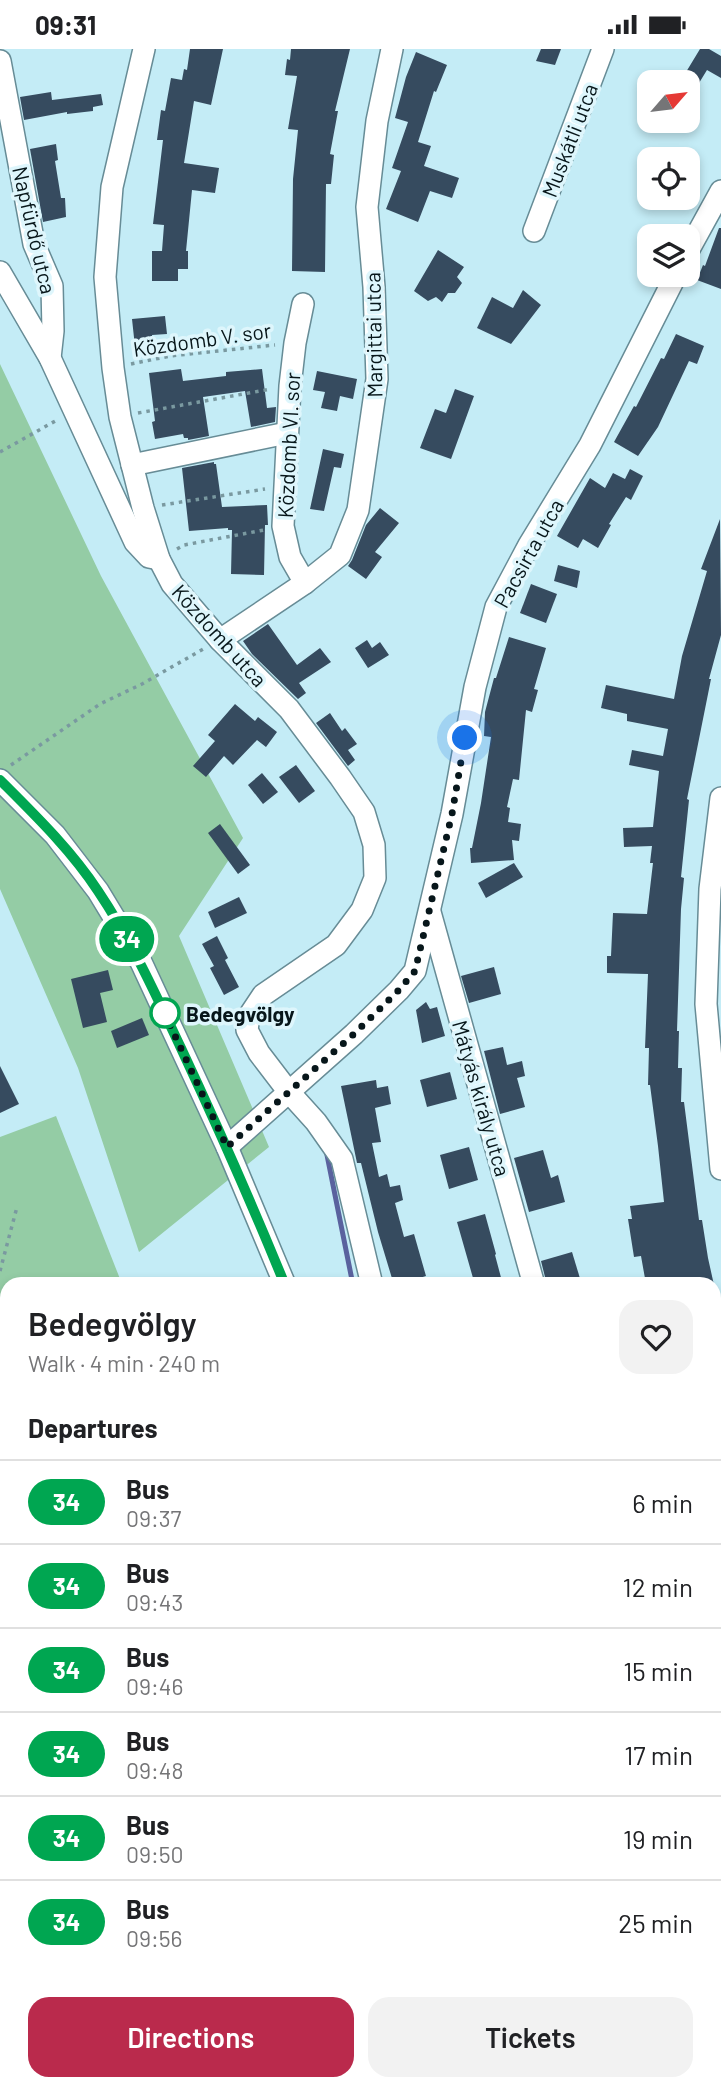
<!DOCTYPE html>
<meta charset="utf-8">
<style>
:root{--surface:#fff;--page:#f2f2f2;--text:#202124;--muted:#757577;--line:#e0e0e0;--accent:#ba2a4c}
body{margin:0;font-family:Barlow,sans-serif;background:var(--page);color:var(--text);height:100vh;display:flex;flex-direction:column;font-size:26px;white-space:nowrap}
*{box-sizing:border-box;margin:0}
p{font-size:23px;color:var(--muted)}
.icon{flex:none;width:38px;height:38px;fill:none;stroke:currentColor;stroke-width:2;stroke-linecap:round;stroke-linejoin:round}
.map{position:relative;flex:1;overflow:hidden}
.sheet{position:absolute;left:0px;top:1228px;width:721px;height:814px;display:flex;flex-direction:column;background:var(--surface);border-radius:21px 21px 0 0;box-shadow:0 4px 10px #0003}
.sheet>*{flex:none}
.badge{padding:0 14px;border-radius:23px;font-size:24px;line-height:46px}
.needle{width:46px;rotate:62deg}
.controls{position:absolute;left:637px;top:21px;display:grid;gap:14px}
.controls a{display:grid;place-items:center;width:63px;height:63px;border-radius:14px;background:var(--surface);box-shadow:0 4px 10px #0003;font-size:35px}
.you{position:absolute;width:35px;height:35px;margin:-18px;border:5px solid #fff;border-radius:50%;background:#1a73e8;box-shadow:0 0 0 10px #1a73e833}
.map>.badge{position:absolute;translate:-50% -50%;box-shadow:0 0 0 4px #fff}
h2{padding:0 28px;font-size:26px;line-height:63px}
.round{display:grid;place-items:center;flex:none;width:74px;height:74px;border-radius:21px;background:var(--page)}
.overview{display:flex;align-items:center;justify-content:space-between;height:119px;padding:0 28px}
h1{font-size:33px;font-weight:600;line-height:52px}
.primary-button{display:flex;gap:14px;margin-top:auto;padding:14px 28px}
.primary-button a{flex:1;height:80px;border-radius:21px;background:var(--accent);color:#fff;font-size:28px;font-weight:600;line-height:80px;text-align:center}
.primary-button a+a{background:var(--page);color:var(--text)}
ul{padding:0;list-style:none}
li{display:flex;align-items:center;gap:21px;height:84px;padding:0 28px;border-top:2px solid var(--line)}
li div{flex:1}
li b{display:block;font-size:26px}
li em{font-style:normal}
li .badge{min-width:77px;font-weight:700;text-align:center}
.status{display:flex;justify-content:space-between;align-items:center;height:49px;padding:0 35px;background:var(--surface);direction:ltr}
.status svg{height:19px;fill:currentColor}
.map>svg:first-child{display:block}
.built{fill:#b1e2ef}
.green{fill:#94cca5}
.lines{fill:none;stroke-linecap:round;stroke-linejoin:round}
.stream{stroke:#5a629e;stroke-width:5}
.building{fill:#364b5f}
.lane-casing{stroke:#678c96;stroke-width:14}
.street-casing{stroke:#678c96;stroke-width:24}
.secondary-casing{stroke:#678c96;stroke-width:33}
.path{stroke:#7a99a0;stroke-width:3.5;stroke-dasharray:3.5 5;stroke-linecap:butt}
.lane{stroke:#fff;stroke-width:10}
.street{stroke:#fff;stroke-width:21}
.secondary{stroke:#fff;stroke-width:30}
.line-casing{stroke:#fff;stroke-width:16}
.line{stroke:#00a651;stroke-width:10}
.walk{stroke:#07161a;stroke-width:7;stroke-dasharray:0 12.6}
.stop-dot{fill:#fff;stroke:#00a651;stroke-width:3.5}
.labels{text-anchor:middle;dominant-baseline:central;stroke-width:7;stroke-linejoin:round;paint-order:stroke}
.street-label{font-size:21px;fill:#07161a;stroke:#def6fc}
.stop-label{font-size:21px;font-weight:bold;fill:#07161a;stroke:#def6fc;text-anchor:start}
</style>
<div class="status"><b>09:31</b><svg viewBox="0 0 49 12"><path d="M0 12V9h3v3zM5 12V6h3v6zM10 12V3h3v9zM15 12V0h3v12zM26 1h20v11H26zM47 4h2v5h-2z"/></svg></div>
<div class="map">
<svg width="721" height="2041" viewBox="0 0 721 2041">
<rect width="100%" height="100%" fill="#c4ecf6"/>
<!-- built -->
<polygon class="built" points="403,2035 667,2035 670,2041 406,2041"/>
<!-- green -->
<g class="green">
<polygon points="0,315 101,527 243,789 179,887 269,1098 139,1203 78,1019 0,840"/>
<polygon points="56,1067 122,1235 7,1236 7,1496 0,1483 0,1088"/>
<polygon points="0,1652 7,1659 7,1907 0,1897"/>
<polygon points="178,2035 262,2035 265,2041 175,2041"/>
</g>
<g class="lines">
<!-- stream -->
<polyline class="stream" points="326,1101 353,1236"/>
</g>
<!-- building -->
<g class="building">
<polygon points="190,0 223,0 211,56 194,52 184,114 219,119 215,144 192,141 186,202 188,202 188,220 178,220 178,232 152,232 152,202 162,202 164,176 153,175 163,91 157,91 161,61 165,62 171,29 182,31 184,20 187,21"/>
<polygon points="291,0 350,0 335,62 338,62 330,105 334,106 331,135 326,135 325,223 292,222 293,130 298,81 288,80 297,27 285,26 287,10 290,11"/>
<polygon points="541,0 561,0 555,16 536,12"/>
<polygon points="700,0 709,0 721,7 721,29 707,21 688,52 688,33 680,33"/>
<polygon points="416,3 447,16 436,43 434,42 418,93 431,97 424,117 459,129 452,149 430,142 418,173 386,160 401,122 392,119 408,73 395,69 406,28"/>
<polygon points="51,43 52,51 101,45 103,56 93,58 93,62 67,65 67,63 24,71 20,48"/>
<polygon points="56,95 58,111 55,112 61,149 65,149 66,168 43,173 30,100"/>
<polygon points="719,179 721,179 721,240 697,231 703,216 705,217"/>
<polygon points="438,201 464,218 457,228 462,234 455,244 448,244 442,253 436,248 428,252 414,242"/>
<polygon points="523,241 541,256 511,295 477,279 492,248 513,259"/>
<polygon points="165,267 167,285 152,286 154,305 136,307 132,270"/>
<polygon points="676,285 704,297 697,315 689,312 658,378 638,407 614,393 634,357 636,358 661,309 664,310"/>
<polygon points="181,320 183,332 226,327 226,323 262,320 267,359 276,358 275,373 251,378 245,342 203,348 209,387 188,391 188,389 184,389 183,385 155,390 152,373 155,372 149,324"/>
<polygon points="317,322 357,330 353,350 340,347 337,362 321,359 325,343 313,341"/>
<polygon points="455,340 474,347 451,410 420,399 435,360 446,364"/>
<polygon points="323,400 344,405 341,419 334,418 324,462 310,460"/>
<polygon points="214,413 214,415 216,415 222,458 267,456 268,476 265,476 264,526 231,525 232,481 228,481 228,479 189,482 182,419"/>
<polygon points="630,420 643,427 631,451 626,448 609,475 611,476 598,499 583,490 578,499 557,487 590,429 605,439 613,424 625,430"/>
<polygon points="380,459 399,474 375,503 382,508 366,530 348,517 352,511 366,476"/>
<polygon points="720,470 721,586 709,630 711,630 687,750 689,751 681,828 684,829 681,860 677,982 679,982 678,1019 682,1019 681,1053 684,1053 699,1171 702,1171 708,1209 714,1236 687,1236 685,1228 646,1235 641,1207 634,1208 628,1170 632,1170 630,1157 664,1153 658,1097 650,1036 648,1036 649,999 645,999 648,925 607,924 607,907 611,907 613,864 647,865 653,814 650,814 652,797 624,798 623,779 653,778 659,722 629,716 632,701 663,707 668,680 627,672 627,665 601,659 606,636 674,650 682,607 707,522 701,520"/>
<polygon points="558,516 580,522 577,539 554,532"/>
<polygon points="531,535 557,545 546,574 520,564"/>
<polygon points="268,575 297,616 320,599 331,613 299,634 306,644 298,650 252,605 243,592"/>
<polygon points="509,588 546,599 534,640 538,641 532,663 526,661 519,731 513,730 507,758 510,759 508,773 521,775 519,792 512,791 514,811 471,814 470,799 472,799 481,754 491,688 484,687 485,663 494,629 496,629"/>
<polygon points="367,591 372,599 380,593 389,606 368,619 355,599"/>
<polygon points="235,655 255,672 258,668 277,683 266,698 257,691 233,716 224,707 206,728 193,717 215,692 208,686"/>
<polygon points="330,664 342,682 345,679 357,695 348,701 355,711 348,717 316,674"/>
<polygon points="296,716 315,742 299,754 279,728"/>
<polygon points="262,724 278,743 263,755 248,736"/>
<polygon points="220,775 250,816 238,825 208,784"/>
<polygon points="514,814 523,828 486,849 478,834"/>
<polygon points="239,848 247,864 215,879 208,863"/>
<polygon points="217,887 228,909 225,911 239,938 224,946 210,919 214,917 202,895"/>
<polygon points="494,918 501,945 469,954 461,927"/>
<polygon points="108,921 113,941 100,944 107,973 83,979 71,930"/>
<polygon points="426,953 430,960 437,958 445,987 422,994 416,961"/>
<polygon points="142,969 149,986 117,999 111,982"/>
<polygon points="503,998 507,1016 522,1012 525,1027 517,1029 525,1058 500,1065 484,1002"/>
<polygon points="0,1017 19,1055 0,1064"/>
<polygon points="450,1023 457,1050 427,1058 420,1031"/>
<polygon points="376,1031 377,1039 388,1037 391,1055 375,1059 381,1093 372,1094 379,1128 387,1125 390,1138 400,1136 403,1151 395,1154 404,1188 414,1185 426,1227 397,1236 394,1236 378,1183 361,1114 357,1114 341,1037"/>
<polygon points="469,1098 478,1131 449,1140 440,1106"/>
<polygon points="543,1101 551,1129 558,1126 565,1153 529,1163 514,1109"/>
<polygon points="485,1165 496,1205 495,1206 503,1236 475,1236 457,1173"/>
<polygon points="572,1203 582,1236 547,1236 541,1212"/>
</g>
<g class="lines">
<!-- lane casing -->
<g class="lane-casing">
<g id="lane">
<polyline points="714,1693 721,1721"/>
<polyline points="0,1749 7,1748"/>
<polyline points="0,1829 7,1838"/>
</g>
</g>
<!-- street casing -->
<g class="street-casing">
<g id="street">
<polyline points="144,0 112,138 105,228 113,319 120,368 143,459 159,510 172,535 220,591 289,660 340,728 364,763 374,796 375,829 362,861 336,896 263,946 249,967 247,981 259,1004 288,1042 316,1073 342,1110 372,1236"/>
<polyline points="0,12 34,195 52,237 53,282 50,309"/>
<polyline points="534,182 603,0"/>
<polyline points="688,202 721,142"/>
<polyline points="0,223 50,309 135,493 149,508 159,510"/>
<polyline points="303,255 295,294 290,337 283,477 290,508 305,534"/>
<polyline points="132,416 287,384"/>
<polyline points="220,591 305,534 340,506 358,461 377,330 374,238 367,158 377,72 392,0"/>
<polyline points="0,731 55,786 98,842 141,913 227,1098 285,1236"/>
<polyline points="721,749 710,840 706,955 721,1120"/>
<polyline points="430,863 534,1236"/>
<polyline points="227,1098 354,985 399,941 415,922 452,765 475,638 496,558 529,496 590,396 676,226"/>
<polyline points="0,1636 7,1644"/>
<polyline points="714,1673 721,1673"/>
<polyline points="714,1876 721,1902"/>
<polyline points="290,2035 293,2041"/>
<polyline points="130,2041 132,2035"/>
</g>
</g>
<!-- secondary casing -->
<g class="secondary-casing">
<g id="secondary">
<polyline points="0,1942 7,1952"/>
<polyline points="67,2035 71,2041"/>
</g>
</g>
<!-- path -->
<g class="path">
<polyline points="131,315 170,307 275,296"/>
<polyline points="138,364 271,340"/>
<polyline points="0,403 57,371"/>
<polyline points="162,456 265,440"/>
<polyline points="177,500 184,496 264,481"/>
<polyline points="11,716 100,655 142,635 205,599"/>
<polyline points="0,1222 17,1158"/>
<polyline points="0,2026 11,2041"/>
<polyline points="390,2035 393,2041"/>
<polyline points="710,2035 712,2041"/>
</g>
<!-- lane -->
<use href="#lane" class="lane"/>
<!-- street -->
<use href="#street" class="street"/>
<!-- secondary -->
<use href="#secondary" class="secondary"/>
</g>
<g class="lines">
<!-- line casing -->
<g class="line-casing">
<path id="line" d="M 0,731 C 35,766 71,801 98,842 C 131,891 155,944 180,997 C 217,1076 252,1155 285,1236"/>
</g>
<!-- line -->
<use href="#line" class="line"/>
<!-- walk -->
<polyline class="walk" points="165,964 162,959 227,1098 354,985 399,941 415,922 452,765 465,689"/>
</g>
<!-- markers -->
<circle class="stop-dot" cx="165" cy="964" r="14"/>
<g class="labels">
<!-- street labels -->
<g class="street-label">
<text transform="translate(569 91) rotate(-69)">Muskátli utca</text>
<text transform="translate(35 181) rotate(77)">Napfürdő utca</text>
<text transform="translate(373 286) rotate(-91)">Margittai utca</text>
<text transform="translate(202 290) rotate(-8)">Közdomb V. sor</text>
<text transform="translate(288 396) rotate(-87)">Közdomb VI. sor</text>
<text transform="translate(528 504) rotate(-61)">Pacsirta utca</text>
<text transform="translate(220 586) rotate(48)">Közdomb utca</text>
<text transform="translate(482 1049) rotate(74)">Mátyás király utca</text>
</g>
<!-- stop labels -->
<g class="stop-label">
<text x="186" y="964">Bedegvölgy</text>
</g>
</g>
</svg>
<div class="controls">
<a><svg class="needle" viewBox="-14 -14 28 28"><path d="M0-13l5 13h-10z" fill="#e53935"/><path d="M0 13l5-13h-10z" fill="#757577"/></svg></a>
<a><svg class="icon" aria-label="locate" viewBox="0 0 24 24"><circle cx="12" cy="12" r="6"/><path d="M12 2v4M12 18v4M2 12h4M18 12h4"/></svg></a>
<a><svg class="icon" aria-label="layers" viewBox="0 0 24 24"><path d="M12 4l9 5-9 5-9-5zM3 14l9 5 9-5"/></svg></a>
</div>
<div class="you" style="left:465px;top:689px"></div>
<b class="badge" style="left:127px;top:890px;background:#00a651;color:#fff">34</b>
<section class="sheet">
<div class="overview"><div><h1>Bedegvölgy</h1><p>Walk · 4 min · 240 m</p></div><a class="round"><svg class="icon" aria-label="heart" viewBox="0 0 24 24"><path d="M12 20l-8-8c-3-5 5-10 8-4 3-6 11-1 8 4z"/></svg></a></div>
<h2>Departures</h2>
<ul>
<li><span class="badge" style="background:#00a651;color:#fff">34</span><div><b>Bus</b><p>09:37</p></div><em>6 min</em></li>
<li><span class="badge" style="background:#00a651;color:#fff">34</span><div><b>Bus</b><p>09:43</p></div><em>12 min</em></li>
<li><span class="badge" style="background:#00a651;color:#fff">34</span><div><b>Bus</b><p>09:46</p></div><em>15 min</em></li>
<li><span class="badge" style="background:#00a651;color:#fff">34</span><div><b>Bus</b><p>09:48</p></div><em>17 min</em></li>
<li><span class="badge" style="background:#00a651;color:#fff">34</span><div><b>Bus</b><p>09:50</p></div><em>19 min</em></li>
<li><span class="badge" style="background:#00a651;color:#fff">34</span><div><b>Bus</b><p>09:56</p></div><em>25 min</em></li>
</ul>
<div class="primary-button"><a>Directions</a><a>Tickets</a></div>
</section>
</div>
